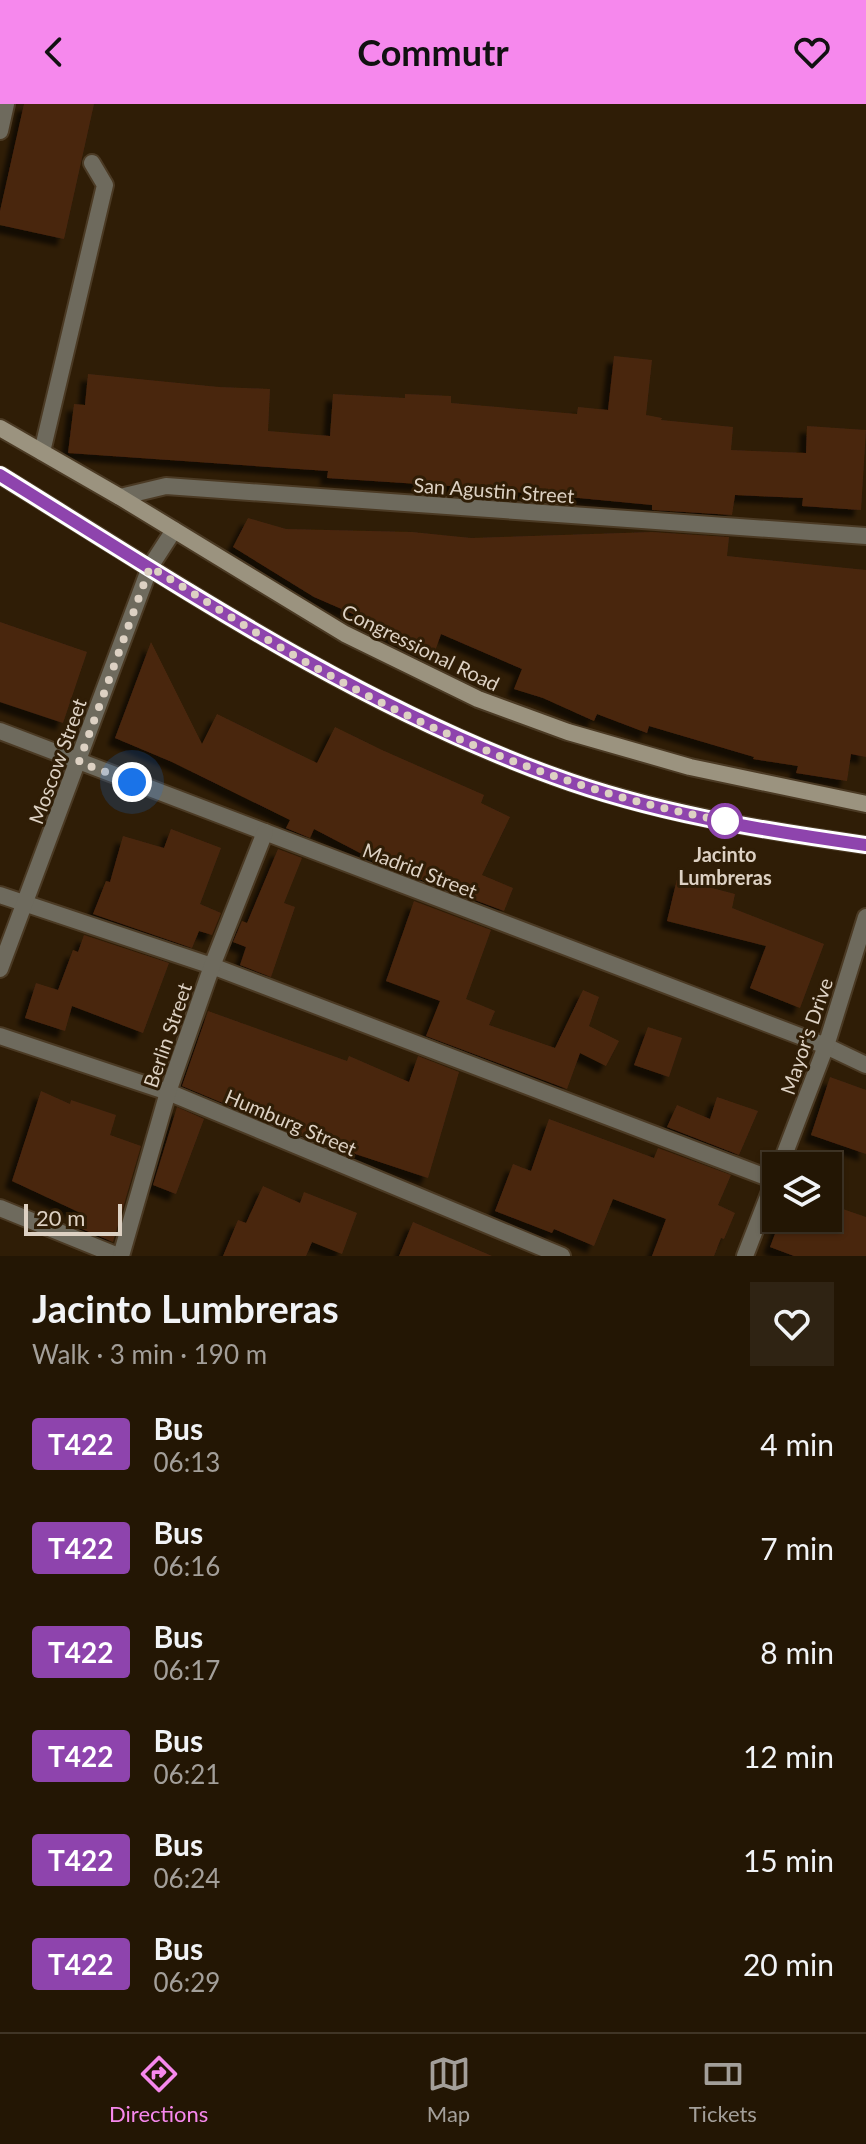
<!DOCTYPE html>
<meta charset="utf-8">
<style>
:root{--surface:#231604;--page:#2f2313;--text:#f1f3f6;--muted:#a39f9a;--line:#403526;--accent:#f688ed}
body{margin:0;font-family:Lato,sans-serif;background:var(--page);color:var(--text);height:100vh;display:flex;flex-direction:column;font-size:30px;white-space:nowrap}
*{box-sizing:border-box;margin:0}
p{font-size:26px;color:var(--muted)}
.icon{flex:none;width:44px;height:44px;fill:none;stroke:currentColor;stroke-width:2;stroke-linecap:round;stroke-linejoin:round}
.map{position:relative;height:1152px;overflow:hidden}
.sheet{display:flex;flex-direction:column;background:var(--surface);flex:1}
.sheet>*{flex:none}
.badge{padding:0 16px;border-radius:6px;font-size:28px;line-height:52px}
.fabs{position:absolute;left:762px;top:1048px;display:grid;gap:16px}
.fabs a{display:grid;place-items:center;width:80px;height:80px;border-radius:0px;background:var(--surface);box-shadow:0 2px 6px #0004,0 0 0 2px var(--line);font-size:40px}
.scale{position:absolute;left:24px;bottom:20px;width:98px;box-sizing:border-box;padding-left:8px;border:4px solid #ddd1c3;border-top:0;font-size:22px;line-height:28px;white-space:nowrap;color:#ddd1c3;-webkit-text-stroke:6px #2f1d06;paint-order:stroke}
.you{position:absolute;width:40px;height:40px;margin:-20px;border:6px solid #fff;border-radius:50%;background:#1a73e8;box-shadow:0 0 0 12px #1a73e833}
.map>.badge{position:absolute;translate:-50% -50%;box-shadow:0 0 0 4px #fff}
.round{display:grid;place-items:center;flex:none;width:84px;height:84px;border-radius:0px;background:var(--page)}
.overview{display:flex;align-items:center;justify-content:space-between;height:136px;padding:0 32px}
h1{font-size:38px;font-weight:700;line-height:60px}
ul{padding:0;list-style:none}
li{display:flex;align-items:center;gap:24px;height:104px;padding:0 32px}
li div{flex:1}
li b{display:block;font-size:30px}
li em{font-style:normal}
li .badge{min-width:88px;font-weight:700;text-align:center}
header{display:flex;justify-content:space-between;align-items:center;height:104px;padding:0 32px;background:var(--accent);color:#111;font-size:36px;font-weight:700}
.tabs{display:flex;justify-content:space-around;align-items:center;height:112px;border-top:2px solid var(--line);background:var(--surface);font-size:22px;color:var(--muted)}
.tabs a{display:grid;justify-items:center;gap:4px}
.tabs .on{color:var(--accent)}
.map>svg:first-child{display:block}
.building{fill:#492611;filter:url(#shadow)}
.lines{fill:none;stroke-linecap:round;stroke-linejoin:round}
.service-casing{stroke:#4b3a24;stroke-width:20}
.minor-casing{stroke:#4b3a24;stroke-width:20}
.tertiary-casing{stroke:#4b3a24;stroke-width:20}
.secondary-casing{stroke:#4b3a24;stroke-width:20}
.service{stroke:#6e6a5d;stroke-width:16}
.minor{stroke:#6e6a5d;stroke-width:16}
.tertiary{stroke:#6e6a5d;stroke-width:16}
.secondary{stroke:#9b937f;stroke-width:16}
.line-casing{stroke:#fff;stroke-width:18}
.line{stroke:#8e44ad;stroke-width:12}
.walk{stroke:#ddd1c3;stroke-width:8;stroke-dasharray:0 14.4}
.stop-dot{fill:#fff;stroke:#8e44ad;stroke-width:4}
.labels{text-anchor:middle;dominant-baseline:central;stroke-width:6;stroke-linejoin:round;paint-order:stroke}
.street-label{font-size:20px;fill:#ddd1c3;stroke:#2f1d06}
.stop-label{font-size:20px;font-weight:bold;fill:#ddd1c3;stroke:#2f1d06}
</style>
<header><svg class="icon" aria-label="back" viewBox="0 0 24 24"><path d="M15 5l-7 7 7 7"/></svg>Commutr<svg class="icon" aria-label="heart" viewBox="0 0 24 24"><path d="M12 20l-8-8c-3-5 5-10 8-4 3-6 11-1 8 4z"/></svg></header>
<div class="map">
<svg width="866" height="1152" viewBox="0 0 866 1152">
<defs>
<filter id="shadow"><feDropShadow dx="-7" dy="7" stdDeviation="2" flood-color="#0009"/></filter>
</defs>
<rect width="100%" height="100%" fill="#2f1d06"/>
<!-- building -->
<g class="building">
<polygon points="24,0 94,0 64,135 0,121 0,107"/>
<polygon points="614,252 652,256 646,311 662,314 661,316 733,323 731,346 806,349 807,322 866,326 861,406 802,402 803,394 735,391 732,411 652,406 652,401 465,383 327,374 328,367 68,349 74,300 85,301 88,270 219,283 270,285 268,327 330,332 333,290 405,294 405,290 451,292 451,299 577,310 578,303 608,306"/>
<polygon points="248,414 286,425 412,428 471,434 652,428 729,433 727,452 866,466 866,653 851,650 847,677 796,669 798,662 753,655 754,653 649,622 647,629 597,610 594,617 543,594 514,585 522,565 441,530 434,550 382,526 383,523 314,493 233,443"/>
<polygon points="0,518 87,548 63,619 0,598"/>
<polygon points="151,538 202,640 217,610 317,659 335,623 382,646 484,691 481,699 510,713 482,771 513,784 504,807 387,763 314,725 310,734 286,724 290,716 172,658 115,634"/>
<polygon points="171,725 221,744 200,800 221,809 212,831 199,827 192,844 93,810 106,777 110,778 123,732 164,744"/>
<polygon points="278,745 302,754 284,799 295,803 271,873 240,861 246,843 233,838 242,817 247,819"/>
<polygon points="677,775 735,790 732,804 824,840 800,904 750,884 766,842 667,817"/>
<polygon points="414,797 491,826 466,895 495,907 489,921 555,944 583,886 599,893 589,922 619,937 606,962 580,949 567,985 426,932 440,897 386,877"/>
<polygon points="84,831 169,859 143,929 72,902 65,927 25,914 36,879 58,886 73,846 78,848"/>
<polygon points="208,907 347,957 349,952 409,978 418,952 459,968 428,1074 304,1033 182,982"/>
<polygon points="648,923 682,934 669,973 634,961"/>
<polygon points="830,973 866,986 866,1050 811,1031"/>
<polygon points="41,987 70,1000 71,996 116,1011 110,1031 141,1042 113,1138 82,1125 87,1112 12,1077"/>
<polygon points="717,993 758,1007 739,1051 667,1023 677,1001 710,1015"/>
<polygon points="177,1003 204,1015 176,1090 153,1081"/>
<polygon points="549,1015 654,1054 658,1044 731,1071 718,1101 735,1109 724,1135 721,1134 714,1152 652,1152 666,1115 613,1095 594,1142 554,1125 552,1129 495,1107 513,1060 531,1067"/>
<polygon points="263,1082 300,1099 304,1088 357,1109 342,1150 312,1138 306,1152 223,1152 238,1116 246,1119"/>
<polygon points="828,1100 866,1113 866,1152 794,1152 770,1143 781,1114 828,1114"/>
<polygon points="413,1118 492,1152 399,1152"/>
</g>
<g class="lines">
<!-- service casing -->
<g class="service-casing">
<g id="service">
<polyline points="0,27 6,0"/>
<polyline points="42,348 105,81 92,59"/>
</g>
</g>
<!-- minor casing -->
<g class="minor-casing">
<g id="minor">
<polyline points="120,393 166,382 866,432"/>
<polyline points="0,627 826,942 866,961"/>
<polyline points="0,791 212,862 774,1076"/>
<polyline points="0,865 150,463 174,426"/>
<polyline points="0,932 168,988 562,1152"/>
<polyline points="0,1104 118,1152"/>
<polyline points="121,1152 168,988 212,862 265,728"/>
</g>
</g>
<!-- tertiary casing -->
<g class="tertiary-casing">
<g id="tertiary">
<polyline points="780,1062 826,942 866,813"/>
<polyline points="745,1152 776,1072"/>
</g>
</g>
<!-- secondary casing -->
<g class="secondary-casing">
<g id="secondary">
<polyline points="0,324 120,393 345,530 478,595 568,628 690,663 866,700"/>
<path d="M 0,371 C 179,481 354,600 553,672 C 653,708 760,726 866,741"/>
</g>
</g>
<!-- service -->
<use href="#service" class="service"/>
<!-- minor -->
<use href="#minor" class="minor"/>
<!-- tertiary -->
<use href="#tertiary" class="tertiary"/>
<!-- secondary -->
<use href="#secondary" class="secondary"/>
</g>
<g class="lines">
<!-- line casing -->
<g class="line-casing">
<path id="line" d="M 0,371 C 178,481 355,600 553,672 C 653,709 760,726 866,741"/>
</g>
<!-- line -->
<use href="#line" class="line"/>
<!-- walk -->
<path class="walk" d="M 132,678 L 79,658 L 150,463 C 207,497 263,535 322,567 C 449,638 589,694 732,718 L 725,717"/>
</g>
<!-- markers -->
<circle class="stop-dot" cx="725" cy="717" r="16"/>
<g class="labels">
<!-- street labels -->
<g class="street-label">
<text transform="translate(494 386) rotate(4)">San Agustin Street</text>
<text transform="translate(421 543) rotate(26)">Congressional Road</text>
<text transform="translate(57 657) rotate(-70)">Moscow Street</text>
<text transform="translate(420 766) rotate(21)">Madrid Street</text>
<text transform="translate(167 931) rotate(-71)">Berlin Street</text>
<text transform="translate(806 932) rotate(-71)">Mayor's Drive</text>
<text transform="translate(291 1018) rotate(23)">Humburg Street</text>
</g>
<!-- stop labels -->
<g class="stop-label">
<text x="725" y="750">Jacinto<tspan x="725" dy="23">Lumbreras</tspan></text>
</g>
</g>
</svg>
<div class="fabs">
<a><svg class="icon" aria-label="layers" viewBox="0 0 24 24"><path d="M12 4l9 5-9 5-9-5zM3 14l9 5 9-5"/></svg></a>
</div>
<div class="scale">20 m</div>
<div class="you" style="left:132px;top:678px"></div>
</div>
<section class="sheet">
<div class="overview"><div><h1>Jacinto Lumbreras</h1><p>Walk · 3 min · 190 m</p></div><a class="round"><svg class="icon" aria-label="heart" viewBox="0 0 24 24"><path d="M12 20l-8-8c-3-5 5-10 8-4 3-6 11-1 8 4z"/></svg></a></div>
<ul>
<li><span class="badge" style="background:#8e44ad;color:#fff">T422</span><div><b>Bus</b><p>06:13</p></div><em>4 min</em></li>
<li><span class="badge" style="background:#8e44ad;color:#fff">T422</span><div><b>Bus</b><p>06:16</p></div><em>7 min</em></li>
<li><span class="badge" style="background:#8e44ad;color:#fff">T422</span><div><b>Bus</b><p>06:17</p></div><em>8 min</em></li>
<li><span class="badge" style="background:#8e44ad;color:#fff">T422</span><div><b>Bus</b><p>06:21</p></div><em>12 min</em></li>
<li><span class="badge" style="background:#8e44ad;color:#fff">T422</span><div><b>Bus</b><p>06:24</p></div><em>15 min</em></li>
<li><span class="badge" style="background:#8e44ad;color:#fff">T422</span><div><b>Bus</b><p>06:29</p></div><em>20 min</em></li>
</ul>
</section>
<nav class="tabs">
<a class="on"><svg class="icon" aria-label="directions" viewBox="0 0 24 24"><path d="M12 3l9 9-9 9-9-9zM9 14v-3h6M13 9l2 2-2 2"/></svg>Directions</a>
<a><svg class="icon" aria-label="map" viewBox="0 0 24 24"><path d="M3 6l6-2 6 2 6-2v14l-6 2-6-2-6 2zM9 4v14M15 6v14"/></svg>Map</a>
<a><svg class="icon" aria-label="tickets" viewBox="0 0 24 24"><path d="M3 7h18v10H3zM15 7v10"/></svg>Tickets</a>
</nav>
